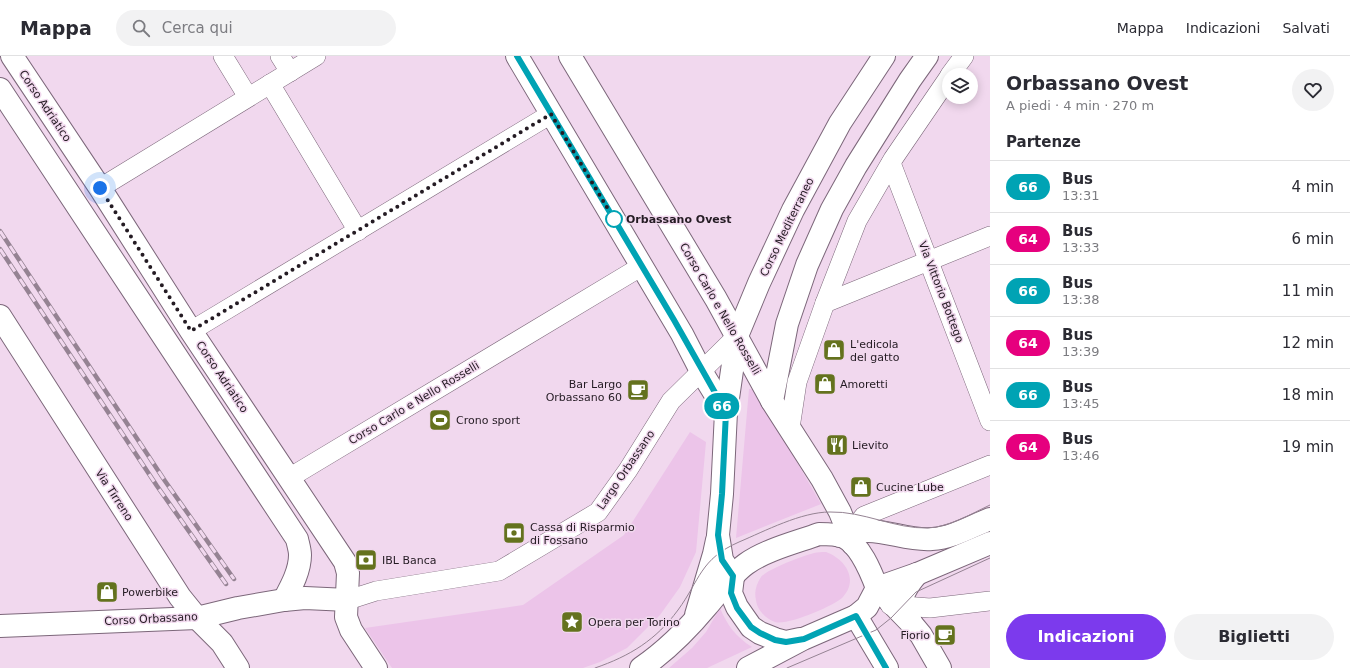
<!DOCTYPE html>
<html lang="it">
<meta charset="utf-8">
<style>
:root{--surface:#fff;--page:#f2f2f3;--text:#2b2b33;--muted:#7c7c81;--line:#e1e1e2;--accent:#7c3aed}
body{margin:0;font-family:"DejaVu Sans",sans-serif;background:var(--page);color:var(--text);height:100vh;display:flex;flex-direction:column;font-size:15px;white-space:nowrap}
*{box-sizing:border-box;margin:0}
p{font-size:13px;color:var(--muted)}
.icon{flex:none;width:22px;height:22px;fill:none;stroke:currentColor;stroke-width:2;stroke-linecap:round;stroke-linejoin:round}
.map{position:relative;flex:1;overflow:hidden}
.details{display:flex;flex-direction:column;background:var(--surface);width:360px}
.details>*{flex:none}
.badge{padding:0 8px;border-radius:13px;font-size:14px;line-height:26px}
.controls{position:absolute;left:942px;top:12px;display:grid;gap:8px}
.controls a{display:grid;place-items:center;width:36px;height:36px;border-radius:50%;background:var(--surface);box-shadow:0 2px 10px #0003;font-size:20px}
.you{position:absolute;width:20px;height:20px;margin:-10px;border:3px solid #fff;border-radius:50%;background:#1a73e8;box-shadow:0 0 0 6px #1a73e833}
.map>.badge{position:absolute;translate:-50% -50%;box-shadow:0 0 0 2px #fff}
h2{padding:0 16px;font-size:15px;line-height:36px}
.round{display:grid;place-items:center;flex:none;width:42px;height:42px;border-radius:21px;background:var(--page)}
.headline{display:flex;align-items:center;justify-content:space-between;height:68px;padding:0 16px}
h1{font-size:19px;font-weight:800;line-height:30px}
.action{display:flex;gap:8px;margin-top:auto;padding:8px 16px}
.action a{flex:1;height:46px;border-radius:24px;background:var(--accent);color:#fff;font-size:16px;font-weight:800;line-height:46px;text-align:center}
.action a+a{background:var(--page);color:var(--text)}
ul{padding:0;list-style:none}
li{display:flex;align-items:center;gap:12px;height:52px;padding:0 16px;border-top:1px solid var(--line)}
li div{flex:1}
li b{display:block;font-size:15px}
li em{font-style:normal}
li .badge{min-width:44px;font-weight:700;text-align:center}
header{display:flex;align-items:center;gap:24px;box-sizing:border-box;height:56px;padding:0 20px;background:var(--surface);border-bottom:1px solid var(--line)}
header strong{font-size:19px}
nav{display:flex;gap:22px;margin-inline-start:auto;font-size:14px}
.search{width:280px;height:36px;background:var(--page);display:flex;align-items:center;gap:10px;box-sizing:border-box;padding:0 14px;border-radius:22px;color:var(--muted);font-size:15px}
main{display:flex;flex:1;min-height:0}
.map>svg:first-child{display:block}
.green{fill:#ecc4e9}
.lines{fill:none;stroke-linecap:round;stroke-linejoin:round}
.minor-casing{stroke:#7c677a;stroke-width:20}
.tertiary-casing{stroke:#7c677a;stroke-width:24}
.secondary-casing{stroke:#7c677a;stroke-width:24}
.minor{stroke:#fff;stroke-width:19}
.tertiary{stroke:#fff;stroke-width:22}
.secondary{stroke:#fff;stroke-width:22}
.tram{stroke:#958393;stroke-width:1}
.rail-casing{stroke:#958393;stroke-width:4.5}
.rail{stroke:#f1d8ee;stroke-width:3;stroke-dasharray:9;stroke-linecap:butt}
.line-casing{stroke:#fff;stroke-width:9}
.line{stroke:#00a3b4;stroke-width:6}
.walk{stroke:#241b23;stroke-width:4;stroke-dasharray:0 7.2}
.stop-dot{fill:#fff;stroke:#00a3b4;stroke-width:2}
.labels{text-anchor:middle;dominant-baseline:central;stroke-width:3;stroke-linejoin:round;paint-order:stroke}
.street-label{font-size:11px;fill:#241b23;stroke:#f1d8ee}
.stop-label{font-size:11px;font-weight:bold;fill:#241b23;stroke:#f1d8ee;text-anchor:start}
.poi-label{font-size:11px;fill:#241b23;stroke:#f1d8ee;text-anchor:start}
</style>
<header>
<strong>Mappa</strong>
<div class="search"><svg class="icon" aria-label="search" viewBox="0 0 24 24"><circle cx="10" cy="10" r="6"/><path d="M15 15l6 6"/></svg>Cerca qui</div>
<nav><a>Mappa</a><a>Indicazioni</a><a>Salvati</a></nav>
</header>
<main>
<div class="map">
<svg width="990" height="612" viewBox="0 0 990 612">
<rect width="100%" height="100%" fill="#f1d8ee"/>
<!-- green -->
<g class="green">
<polygon points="749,333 755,333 821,448 736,482"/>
<polygon points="690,376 706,386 696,496 680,531 660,559 627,592 600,606 583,612 392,612 365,572 523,549 624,479"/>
<path d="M 826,496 C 845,503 859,523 843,541 C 834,550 787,570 775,566 C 766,563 757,554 756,544 C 754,536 756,529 761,521 C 768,513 802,500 814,497 C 817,496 822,496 826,496 Z"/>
<path d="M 720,552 C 727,569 736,581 752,591 L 707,612 L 669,612 L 692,592 L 706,576 Z"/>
</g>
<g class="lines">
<!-- minor casing -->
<g class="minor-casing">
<g id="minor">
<polyline points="223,0 248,41"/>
<polyline points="280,0 290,16"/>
<polyline points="950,19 964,0"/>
<polyline points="270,28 358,175"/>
<polyline points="891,107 990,365"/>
<polyline points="100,132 316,0"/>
<polyline points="825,247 990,180"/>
<polyline points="191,275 551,58"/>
<polyline points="790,372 797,326 825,247 857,165 893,103 949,21"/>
<polyline points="289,422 642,210"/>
<polyline points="849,478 864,460 990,409"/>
<polyline points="348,544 376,535 499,515 598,456 628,414 671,345 737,280"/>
<polyline points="890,549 930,552 990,545"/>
</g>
</g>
<!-- tertiary casing -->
<g class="tertiary-casing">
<g id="tertiary">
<polyline points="12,0 100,132 191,275 345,506 348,517 346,561 351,574 376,612"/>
<polyline points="517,0 682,278 701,315 726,356"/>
<polyline points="570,0 716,243 772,345"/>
<path d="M 0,33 L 297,483 C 298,488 300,494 300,499 C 300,515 291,531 284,544"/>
<polyline points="0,260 180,541 197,562 222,587 238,612"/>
<polyline points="877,532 911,567 921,579 940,612"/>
<polyline points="856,560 887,612"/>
<path d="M 911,566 C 908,561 903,554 902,549 C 901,538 910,526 917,518"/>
<polyline points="0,570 197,562 238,552 284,544 305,542 348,544"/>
</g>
</g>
<!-- secondary casing -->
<g class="secondary-casing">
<g id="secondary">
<path d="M 840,480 C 849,478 859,475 868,475 C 889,475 910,485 932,483 C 952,482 972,470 990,463"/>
<polyline points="853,488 840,456 822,423 772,345 787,268 807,209 832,153 856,110 910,24 927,0"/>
<polyline points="733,521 722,504 718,479 722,438 726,356 737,280 759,227 793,154 840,67 884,0"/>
<polyline points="733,521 731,537 737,551 751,571 760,577 775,583 786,586 800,583"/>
<polyline points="877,532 917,518 990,487"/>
<polyline points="696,559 714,498 717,484"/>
<path d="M 641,612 C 666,595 687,574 707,550 C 719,536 731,519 746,508 C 765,494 797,486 819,478 C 827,478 837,478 844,481 C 860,489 871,516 877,532 L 867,551 L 856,560 L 803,583 L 748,612"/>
</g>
</g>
<!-- minor -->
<use href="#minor" class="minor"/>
<!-- tertiary -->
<use href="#tertiary" class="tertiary"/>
<!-- secondary -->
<use href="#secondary" class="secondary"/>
<!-- tram -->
<g class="tram">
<path d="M 595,612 C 630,600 656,584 678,554 C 700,524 700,503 739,486 C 765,475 801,456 830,456 C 863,455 895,473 928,472 C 949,471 971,458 990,449"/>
<polyline points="787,612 876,574 891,562 916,536 990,502"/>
</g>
<!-- rail casing -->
<g class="rail-casing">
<g id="rail">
<polyline points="0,175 165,425 234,523"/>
<polyline points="0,193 157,430 226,528"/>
</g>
</g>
<!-- rail -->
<use href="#rail" class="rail"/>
</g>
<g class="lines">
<!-- line casing -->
<g class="line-casing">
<polyline id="line" points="517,0 674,264 726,356 722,438 718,479 722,504 733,520 731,537 737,552 751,571 760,577 775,584 786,586 804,583 856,560 886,612"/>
</g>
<!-- line -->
<use href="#line" class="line"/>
<!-- walk -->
<polyline class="walk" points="100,132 191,275 551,58 617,168 614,163"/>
</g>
<!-- icons -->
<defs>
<g id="shop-square" transform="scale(1.15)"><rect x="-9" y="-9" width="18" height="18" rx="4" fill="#64721e" stroke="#f1d8ee"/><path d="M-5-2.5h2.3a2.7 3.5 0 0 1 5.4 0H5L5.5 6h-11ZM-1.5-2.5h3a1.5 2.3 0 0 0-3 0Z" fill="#fff"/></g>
<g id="cafe-square" transform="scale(1.15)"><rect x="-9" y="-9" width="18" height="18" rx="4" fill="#64721e" stroke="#f1d8ee"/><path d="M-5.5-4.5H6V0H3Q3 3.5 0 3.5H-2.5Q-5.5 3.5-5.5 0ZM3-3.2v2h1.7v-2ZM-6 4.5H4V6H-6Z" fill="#fff"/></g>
<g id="stadium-square" transform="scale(1.15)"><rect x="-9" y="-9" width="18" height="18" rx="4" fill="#64721e" stroke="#f1d8ee"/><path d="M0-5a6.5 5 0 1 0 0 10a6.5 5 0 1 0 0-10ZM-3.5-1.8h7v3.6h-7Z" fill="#fff"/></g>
<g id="restaurant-square" transform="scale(1.15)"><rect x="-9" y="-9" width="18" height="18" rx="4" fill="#64721e" stroke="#f1d8ee"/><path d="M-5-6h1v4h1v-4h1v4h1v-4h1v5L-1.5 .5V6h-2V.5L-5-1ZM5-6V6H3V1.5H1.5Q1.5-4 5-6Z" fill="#fff"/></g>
<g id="bank-square" transform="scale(1.15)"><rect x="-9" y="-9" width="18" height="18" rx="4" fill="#64721e" stroke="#f1d8ee"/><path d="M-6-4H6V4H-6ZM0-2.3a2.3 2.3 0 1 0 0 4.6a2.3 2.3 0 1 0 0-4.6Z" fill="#fff"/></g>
<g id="sight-square" transform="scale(1.15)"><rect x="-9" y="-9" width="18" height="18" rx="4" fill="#64721e" stroke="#f1d8ee"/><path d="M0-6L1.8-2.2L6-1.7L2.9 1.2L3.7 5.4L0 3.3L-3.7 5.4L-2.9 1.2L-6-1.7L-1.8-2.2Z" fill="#fff"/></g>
</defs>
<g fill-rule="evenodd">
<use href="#shop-square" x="834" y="294"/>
<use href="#shop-square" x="825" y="328"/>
<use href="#cafe-square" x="638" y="334"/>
<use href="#stadium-square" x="440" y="364"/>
<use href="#restaurant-square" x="837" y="389"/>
<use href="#shop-square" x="861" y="431"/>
<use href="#bank-square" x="514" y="477"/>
<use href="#bank-square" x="366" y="504"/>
<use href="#shop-square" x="107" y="536"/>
<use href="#sight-square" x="572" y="566"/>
<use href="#cafe-square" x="945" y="579"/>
</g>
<!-- markers -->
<circle class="stop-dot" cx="614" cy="163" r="8"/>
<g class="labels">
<!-- street labels -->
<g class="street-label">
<text transform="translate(45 50) rotate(56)">Corso Adriatico</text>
<text transform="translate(787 171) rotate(-64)">Corso Mediterraneo</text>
<text transform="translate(941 236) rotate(69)">Via Vittorio Bottego</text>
<text transform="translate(720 253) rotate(60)">Corso Carlo e Nello Rosselli</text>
<text transform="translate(222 321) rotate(56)">Corso Adriatico</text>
<text transform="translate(414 347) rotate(-31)">Corso Carlo e Nello Rosselli</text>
<text transform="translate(626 414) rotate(-56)">Largo Orbassano</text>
<text transform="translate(114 439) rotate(57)">Via Tirreno</text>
<text transform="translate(151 563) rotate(-3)">Corso Orbassano</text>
</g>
<!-- stop labels -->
<g class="stop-label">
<text x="626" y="163">Orbassano Ovest</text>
</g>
<!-- poi labels -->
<g class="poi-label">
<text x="850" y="288">L'edicola<tspan x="850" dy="13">del gatto</tspan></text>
<text x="622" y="328" text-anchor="end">Bar Largo<tspan x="622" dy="13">Orbassano 60</tspan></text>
<text x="840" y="328">Amoretti</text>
<text x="456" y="364">Crono sport</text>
<text x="852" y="389">Lievito</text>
<text x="876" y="431">Cucine Lube</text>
<text x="530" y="471">Cassa di Risparmio<tspan x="530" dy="13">di Fossano</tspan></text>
<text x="382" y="504">IBL Banca</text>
<text x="122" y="536">Powerbike</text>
<text x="588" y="566">Opera per Torino</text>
<text x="930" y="579" text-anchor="end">Fiorio</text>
</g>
</g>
</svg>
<div class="controls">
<a><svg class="icon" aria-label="layers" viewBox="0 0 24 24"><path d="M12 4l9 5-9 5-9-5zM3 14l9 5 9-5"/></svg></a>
</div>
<div class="you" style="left:100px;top:132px"></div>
<b class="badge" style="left:722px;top:350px;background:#00a3b4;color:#fff">66</b>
</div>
<section class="details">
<div class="headline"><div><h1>Orbassano Ovest</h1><p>A piedi · 4 min · 270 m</p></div><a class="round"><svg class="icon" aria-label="heart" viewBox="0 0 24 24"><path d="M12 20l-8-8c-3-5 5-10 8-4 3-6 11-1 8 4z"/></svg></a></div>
<h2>Partenze</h2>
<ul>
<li><span class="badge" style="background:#00a3b4;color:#fff">66</span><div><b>Bus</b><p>13:31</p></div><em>4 min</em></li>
<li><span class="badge" style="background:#e6007e;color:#fff">64</span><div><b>Bus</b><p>13:33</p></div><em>6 min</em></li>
<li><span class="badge" style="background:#00a3b4;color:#fff">66</span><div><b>Bus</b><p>13:38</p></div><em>11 min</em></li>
<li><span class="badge" style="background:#e6007e;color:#fff">64</span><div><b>Bus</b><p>13:39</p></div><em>12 min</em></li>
<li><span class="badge" style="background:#00a3b4;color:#fff">66</span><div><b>Bus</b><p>13:45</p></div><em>18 min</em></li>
<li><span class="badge" style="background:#e6007e;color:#fff">64</span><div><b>Bus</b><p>13:46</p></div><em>19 min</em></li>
</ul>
<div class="action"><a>Indicazioni</a><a>Biglietti</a></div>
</section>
</main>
